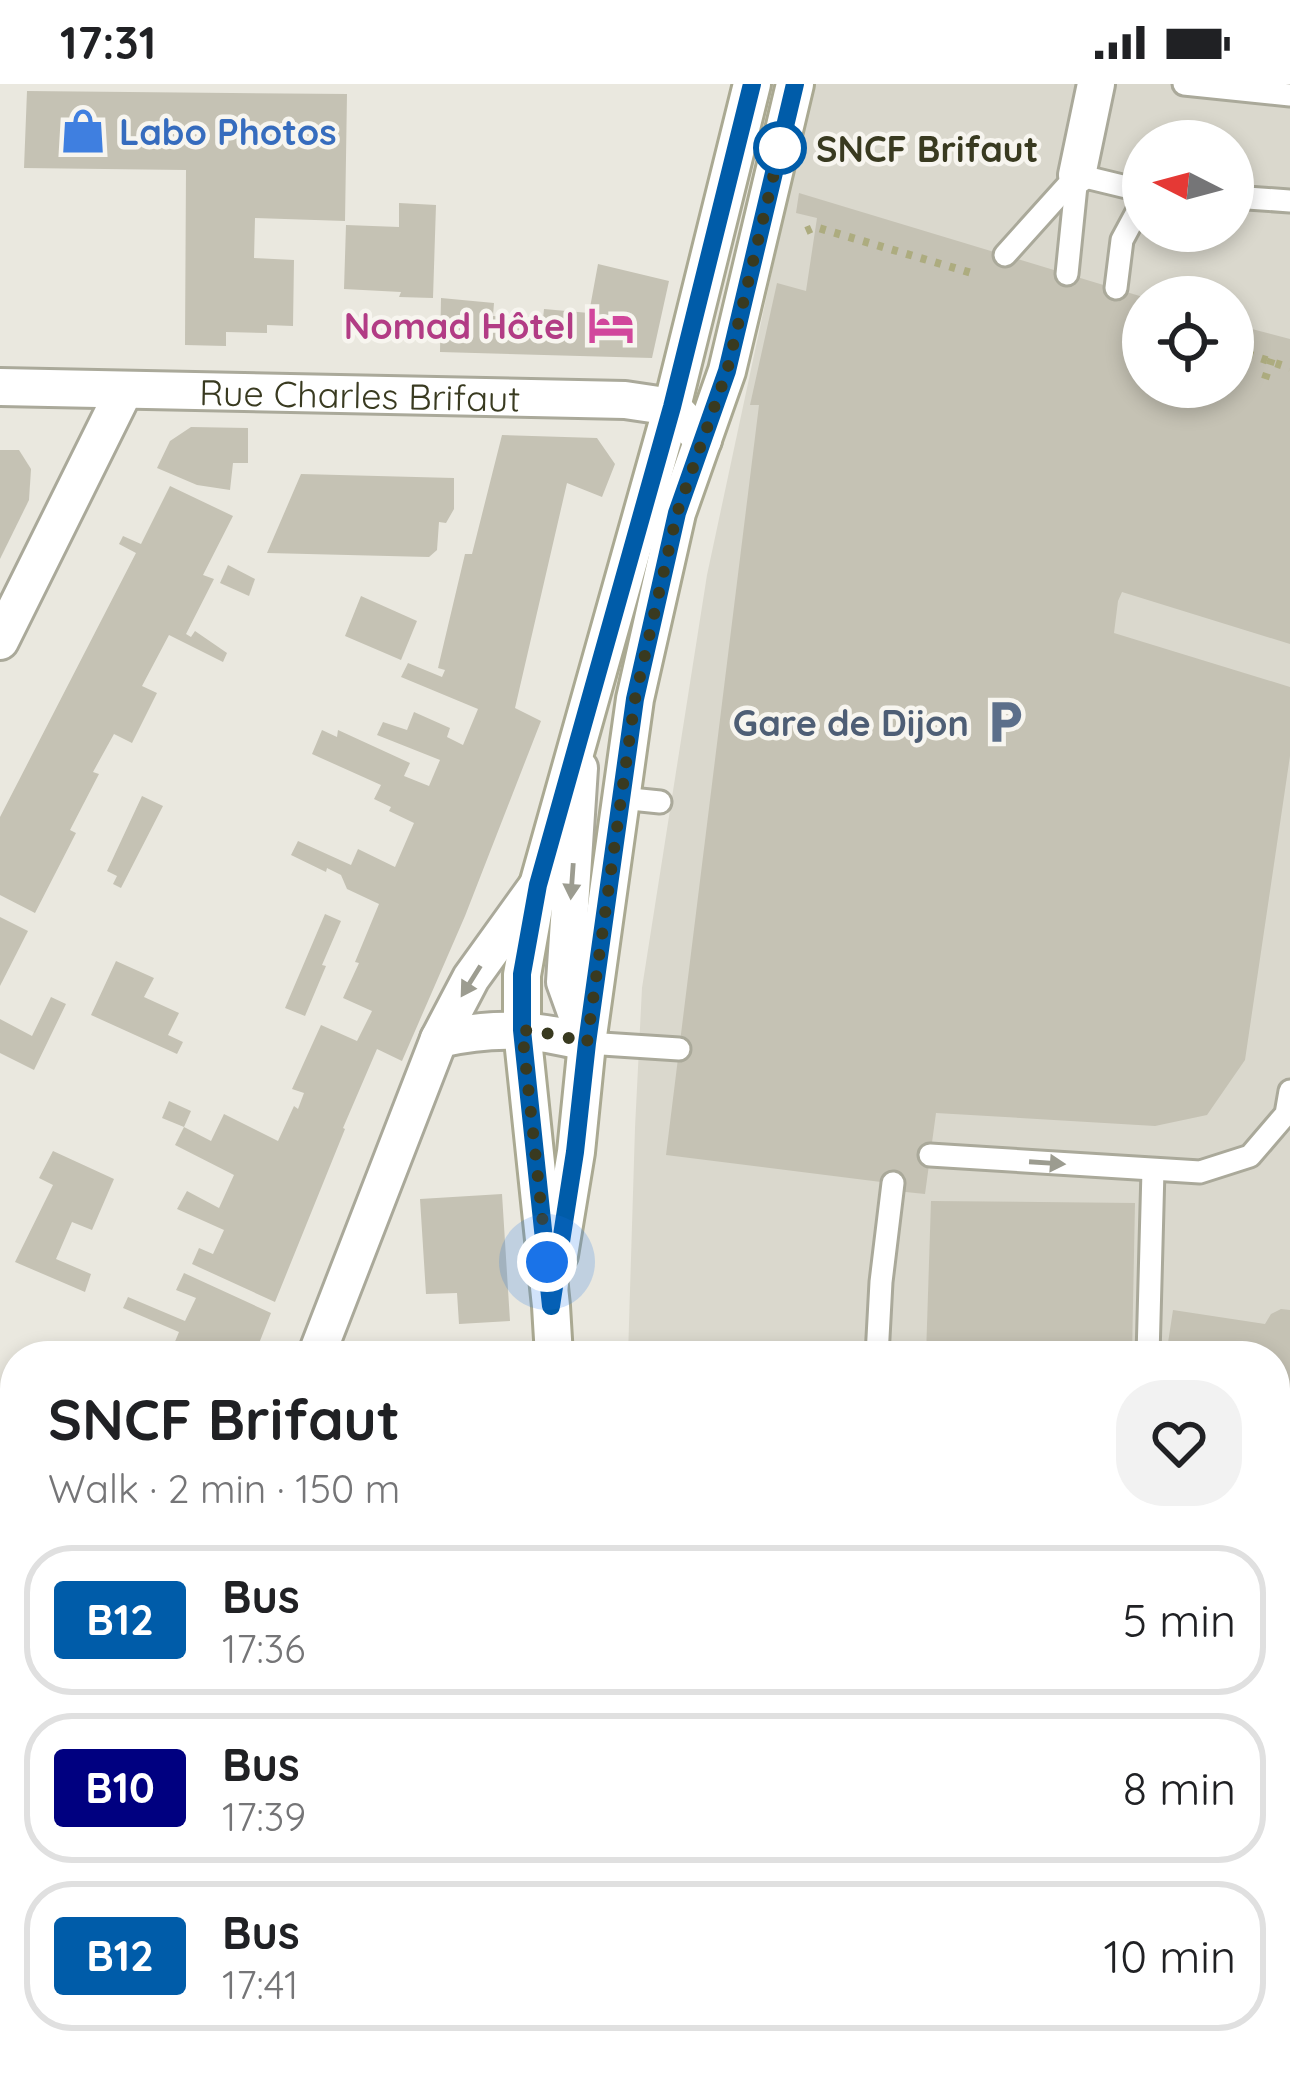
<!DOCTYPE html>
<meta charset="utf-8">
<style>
:root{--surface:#fff;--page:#f2f2f2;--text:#202124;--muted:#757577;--line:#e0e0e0}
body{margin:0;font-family:Quicksand,sans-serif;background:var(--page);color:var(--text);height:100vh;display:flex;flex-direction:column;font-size:45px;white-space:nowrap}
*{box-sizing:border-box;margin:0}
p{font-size:39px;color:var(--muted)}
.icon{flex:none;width:66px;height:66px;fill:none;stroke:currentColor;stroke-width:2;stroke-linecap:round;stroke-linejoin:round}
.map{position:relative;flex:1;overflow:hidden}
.details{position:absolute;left:0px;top:1257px;width:1290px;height:735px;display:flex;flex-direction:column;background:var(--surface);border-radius:48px 48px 0 0;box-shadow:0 6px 18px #0003}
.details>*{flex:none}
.badge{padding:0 24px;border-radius:9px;font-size:42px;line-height:78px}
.needle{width:78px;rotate:276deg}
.controls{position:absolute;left:1122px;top:36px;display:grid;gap:24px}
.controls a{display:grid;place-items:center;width:132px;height:132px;border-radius:50%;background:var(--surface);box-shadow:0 6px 18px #0003;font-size:60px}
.you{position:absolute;width:60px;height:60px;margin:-30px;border:9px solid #fff;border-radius:50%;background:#1a73e8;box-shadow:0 0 0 18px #1a73e833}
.map>.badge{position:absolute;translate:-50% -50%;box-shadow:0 0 0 6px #fff}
.round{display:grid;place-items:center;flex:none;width:126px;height:126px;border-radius:48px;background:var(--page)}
.summary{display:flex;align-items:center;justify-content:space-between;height:204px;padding:0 48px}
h1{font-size:57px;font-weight:700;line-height:90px}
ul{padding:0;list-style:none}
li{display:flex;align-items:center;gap:36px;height:150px;margin:0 24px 18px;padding:0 24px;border:6px solid var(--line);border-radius:48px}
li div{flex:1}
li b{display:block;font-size:45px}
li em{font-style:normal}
li .badge{min-width:132px;font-weight:700;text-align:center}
.status{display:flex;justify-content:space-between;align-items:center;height:84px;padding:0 60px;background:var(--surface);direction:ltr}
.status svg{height:33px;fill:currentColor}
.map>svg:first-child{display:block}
.built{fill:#dad8cd;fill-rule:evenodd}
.building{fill:#c5c2b4}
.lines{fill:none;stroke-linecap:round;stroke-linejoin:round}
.service-casing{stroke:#aaa99a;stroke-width:27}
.minor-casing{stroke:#aaa99a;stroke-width:42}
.secondary-casing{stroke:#aaa992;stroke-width:42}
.path{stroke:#adac7f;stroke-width:8;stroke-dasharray:6 9;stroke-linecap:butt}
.service{stroke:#fff;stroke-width:21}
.minor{stroke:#fff;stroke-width:36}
.secondary{stroke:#fff;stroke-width:36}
.oneway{fill:#9c9c90}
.line-casing{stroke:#fff;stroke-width:27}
.line{stroke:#005ca9;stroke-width:18}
.walk{stroke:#393a20;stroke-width:12;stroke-dasharray:0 21.6}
.stop-dot{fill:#fff;stroke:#005ca9;stroke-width:6}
.labels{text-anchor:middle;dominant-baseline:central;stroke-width:9;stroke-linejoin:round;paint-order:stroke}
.shop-label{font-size:36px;font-weight:bold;fill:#366cbe;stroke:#f7f5ef;text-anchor:start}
.stop-label{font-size:36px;font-weight:bold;fill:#393a20;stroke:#f7f5ef;text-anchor:start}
.hotel-label{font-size:36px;font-weight:bold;fill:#b23c85;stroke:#f7f5ef;text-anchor:end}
.street-label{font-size:36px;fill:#393a20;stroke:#f7f5ef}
.service-label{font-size:36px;font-weight:bold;fill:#4e5e75;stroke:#f7f5ef;text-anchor:end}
</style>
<div class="status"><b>17:31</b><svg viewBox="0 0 49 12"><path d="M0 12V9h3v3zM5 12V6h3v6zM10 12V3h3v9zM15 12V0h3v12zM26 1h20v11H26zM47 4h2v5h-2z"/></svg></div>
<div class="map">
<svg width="1290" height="1990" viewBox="0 0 1290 1990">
<rect width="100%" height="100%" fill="#eae8df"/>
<!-- built -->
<path class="built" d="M 812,0 L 1290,0 L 1290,1990 L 757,1990 L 751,1977 L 1275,1977 L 1275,1272 L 628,1272 L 635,1044 L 642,904 L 707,491 ZM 1143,57 L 1233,57 L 1233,147 L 1143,147 ZM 1143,213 L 1233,213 L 1233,303 L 1143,303 Z"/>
<!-- building -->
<g class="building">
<polygon points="27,7 347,10 345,137 255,134 254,174 294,176 293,242 267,241 267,249 226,248 226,262 185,261 186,86 24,84"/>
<polygon points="799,109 1143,213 1143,303 1233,303 1233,240 1290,255 1290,560 1122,508 1118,517 1114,549 1290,603 1290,672 1245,976 1207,1031 1155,1042 936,1029 925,1110 896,1107 897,1100 666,1071 759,321 750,321 777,199 806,207 817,134 796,129"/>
<polygon points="399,119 436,121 433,214 399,213 401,208 344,205 346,141 399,143"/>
<polygon points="598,180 669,197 652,274 440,268 441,214 494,219 493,232 543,235 544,225 589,229"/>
<polygon points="191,343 248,344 248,379 233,379 230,406 197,401 157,384 170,357"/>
<polygon points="502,351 597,354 615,380 602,413 567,399 515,624 541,637 465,832 402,977 377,965 343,1044 345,1045 275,1218 192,1180 199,1164 213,1170 224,1146 177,1125 187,1107 219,1124 234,1091 175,1061 184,1043 211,1057 224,1030 278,1057 294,1022 298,1025 304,1009 292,1005 321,941 357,957 372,927 343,914 359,879 355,878 379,820 347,805 341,791 327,784 326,788 291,771 298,757 351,781 358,765 395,783 414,739 389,727 391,723 374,715 381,701 312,670 322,646 337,653 338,646 410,679 404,692 429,702 440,676 377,651 383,638 407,646 414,628 450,644 447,653 463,661 478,625 401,593 408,579 442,593 445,586 438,584 465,470 472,470"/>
<polygon points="0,366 19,366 31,385 29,416 0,475"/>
<polygon points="301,390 454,394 454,425 446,439 439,438 437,466 429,473 267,469"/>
<polygon points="170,402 233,432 203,491 214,495 186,550 191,553 195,547 227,569 223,578 169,551 142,602 157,609 132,659 114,650 93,688 99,690 70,746 76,749 35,829 0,811 0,733 136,469 119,460 123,452 141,460"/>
<polygon points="228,481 255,495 249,512 220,499"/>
<polygon points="361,512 417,537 401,576 345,552"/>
<polygon points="142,712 163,722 121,804 113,800 117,792 107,787"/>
<polygon points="325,830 341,837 322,881 326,882 305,932 285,924"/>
<polygon points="0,833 28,847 0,902"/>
<polygon points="116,877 154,894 144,913 179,929 168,951 183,958 177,970 91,931"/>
<polygon points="51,913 66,920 34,986 0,969 0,935 32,952"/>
<polygon points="169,1017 191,1027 184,1043 162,1034"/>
<polygon points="53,1067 114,1095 92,1146 72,1138 56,1175 91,1190 85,1208 15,1178 53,1101 39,1094"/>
<polygon points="502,1110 510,1237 459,1240 457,1209 426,1210 420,1115"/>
<polygon points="931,1117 1135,1119 1132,1272 926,1272"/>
<polygon points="184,1189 271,1229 254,1272 169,1272 179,1248 123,1224 128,1213 185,1237 196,1214 176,1206"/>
<polygon points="1281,1225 1290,1226 1290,1352 1275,1350 1275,1272 1166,1272 1173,1226 1265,1240 1271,1230"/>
<polygon points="385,1977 492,1977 493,1990 386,1990"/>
</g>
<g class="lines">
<!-- service casing -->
<g class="service-casing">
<g id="service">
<polyline points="1184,0 1290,11"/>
<polyline points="1077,91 1143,107"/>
<polyline points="1233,113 1290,117"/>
<polyline points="1005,171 1077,91"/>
<polyline points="1067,190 1077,92"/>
<polyline points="1116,204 1122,156 1143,117"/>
<polyline points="621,714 660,718"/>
<polyline points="587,959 679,965"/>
<polyline points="930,1071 1200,1088 1250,1072 1286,1030 1290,1007"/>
<polyline points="877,1272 881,1198 893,1099"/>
<polyline points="1148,1272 1153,1086"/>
<polyline points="1275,1410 1290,1412"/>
<polyline points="1242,1977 1243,1990"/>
</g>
</g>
<!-- minor casing -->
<g class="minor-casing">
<g id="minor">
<polyline points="1077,91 1096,0"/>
<path id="s1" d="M 0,303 L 625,316 L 672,323 L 703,356"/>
<polyline points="0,557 124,307"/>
<polyline points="579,684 565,898 587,959"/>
<path d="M 439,955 C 492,943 534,944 587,959"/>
<polyline points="316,1272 439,955 471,894 538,801"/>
<polyline points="0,1845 15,1828"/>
<polyline points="592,1977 593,1990"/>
</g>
</g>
<!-- secondary casing -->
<g class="secondary-casing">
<g id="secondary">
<polyline points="559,1171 576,1068 587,959 635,615 677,429 727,287 795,0"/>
<polyline points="554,1272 551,1222 522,946 522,891 538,801 672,323 752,0"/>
<polyline points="713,1977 719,1990"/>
</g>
</g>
<!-- path -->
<g class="path">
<polyline points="806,147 815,143 975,190"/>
<polyline points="1233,265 1290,284"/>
<polyline points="1265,295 1272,274"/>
</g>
<!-- service -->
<use href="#service" class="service"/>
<!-- minor -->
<use href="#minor" class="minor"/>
<!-- secondary -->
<use href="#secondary" class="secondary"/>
</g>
<!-- one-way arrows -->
<defs><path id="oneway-solid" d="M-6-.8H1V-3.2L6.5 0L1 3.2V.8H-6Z" transform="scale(3)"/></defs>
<g class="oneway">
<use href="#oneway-solid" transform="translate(572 797) rotate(94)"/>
<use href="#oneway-solid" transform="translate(471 897) rotate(122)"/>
<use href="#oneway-solid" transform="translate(1047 1079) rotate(4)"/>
</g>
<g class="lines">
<!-- line casing -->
<g class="line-casing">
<polyline id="line" points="752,0 672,323 538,801 522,890 522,946 551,1222 575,1068 587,959 635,615 677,429 727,287 795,0"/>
</g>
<!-- line -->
<use href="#line" class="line"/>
<!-- walk -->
<polyline class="walk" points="547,1178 522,946 558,951 587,959 635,615 677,429 727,287 780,64"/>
</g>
<!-- icons -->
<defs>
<g id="shop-bare" transform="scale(3.6)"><path d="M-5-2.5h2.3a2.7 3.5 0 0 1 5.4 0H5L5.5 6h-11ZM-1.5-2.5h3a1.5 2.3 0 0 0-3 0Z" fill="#3f7fe0" stroke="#f7f5ef" stroke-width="2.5" paint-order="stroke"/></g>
<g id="hotel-bare" transform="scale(3.6)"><path d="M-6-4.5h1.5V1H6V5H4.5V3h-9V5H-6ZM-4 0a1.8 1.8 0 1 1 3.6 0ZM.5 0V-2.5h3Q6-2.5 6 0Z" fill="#d1479c" stroke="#f7f5ef" stroke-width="2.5" paint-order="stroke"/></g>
<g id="parking-bare" transform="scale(3.6)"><path d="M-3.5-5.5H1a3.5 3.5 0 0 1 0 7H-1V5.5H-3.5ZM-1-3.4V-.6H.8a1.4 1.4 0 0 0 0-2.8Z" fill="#5c6f8a" stroke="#f7f5ef" stroke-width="2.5" paint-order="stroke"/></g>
</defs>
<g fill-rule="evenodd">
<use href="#shop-bare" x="83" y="47"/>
<use href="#hotel-bare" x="611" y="241"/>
<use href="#parking-bare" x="1005" y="638"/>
</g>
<!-- markers -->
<circle class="stop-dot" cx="780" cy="64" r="24"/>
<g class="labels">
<!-- shop labels -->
<g class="shop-label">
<text x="119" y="47">Labo Photos</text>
</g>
<!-- stop labels -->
<g class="stop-label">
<text x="816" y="64">SNCF Brifaut</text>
</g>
<!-- hotel labels -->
<g class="hotel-label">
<text x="575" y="241">Nomad Hôtel</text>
</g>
<!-- street labels -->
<g class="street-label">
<text stroke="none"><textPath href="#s1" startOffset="360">Rue Charles Brifaut</textPath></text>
</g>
<!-- service labels -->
<g class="service-label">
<text x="969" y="638">Gare de Dijon</text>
</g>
</g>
</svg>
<div class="controls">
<a><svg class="needle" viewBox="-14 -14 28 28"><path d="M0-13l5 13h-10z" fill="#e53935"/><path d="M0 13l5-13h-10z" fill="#757577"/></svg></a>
<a><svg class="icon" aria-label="locate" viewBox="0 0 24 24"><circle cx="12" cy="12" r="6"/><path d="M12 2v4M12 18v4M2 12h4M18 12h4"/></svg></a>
</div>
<div class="you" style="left:547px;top:1178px"></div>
<section class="details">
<div class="summary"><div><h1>SNCF Brifaut</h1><p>Walk · 2 min · 150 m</p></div><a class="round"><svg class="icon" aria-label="heart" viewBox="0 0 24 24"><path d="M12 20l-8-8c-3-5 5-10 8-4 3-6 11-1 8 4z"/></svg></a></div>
<ul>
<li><span class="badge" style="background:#005ca9;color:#fff">B12</span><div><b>Bus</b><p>17:36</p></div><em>5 min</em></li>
<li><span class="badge" style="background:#000080;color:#fff">B10</span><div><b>Bus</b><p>17:39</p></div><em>8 min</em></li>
<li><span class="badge" style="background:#005ca9;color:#fff">B12</span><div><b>Bus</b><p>17:41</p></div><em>10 min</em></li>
</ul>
</section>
</div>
